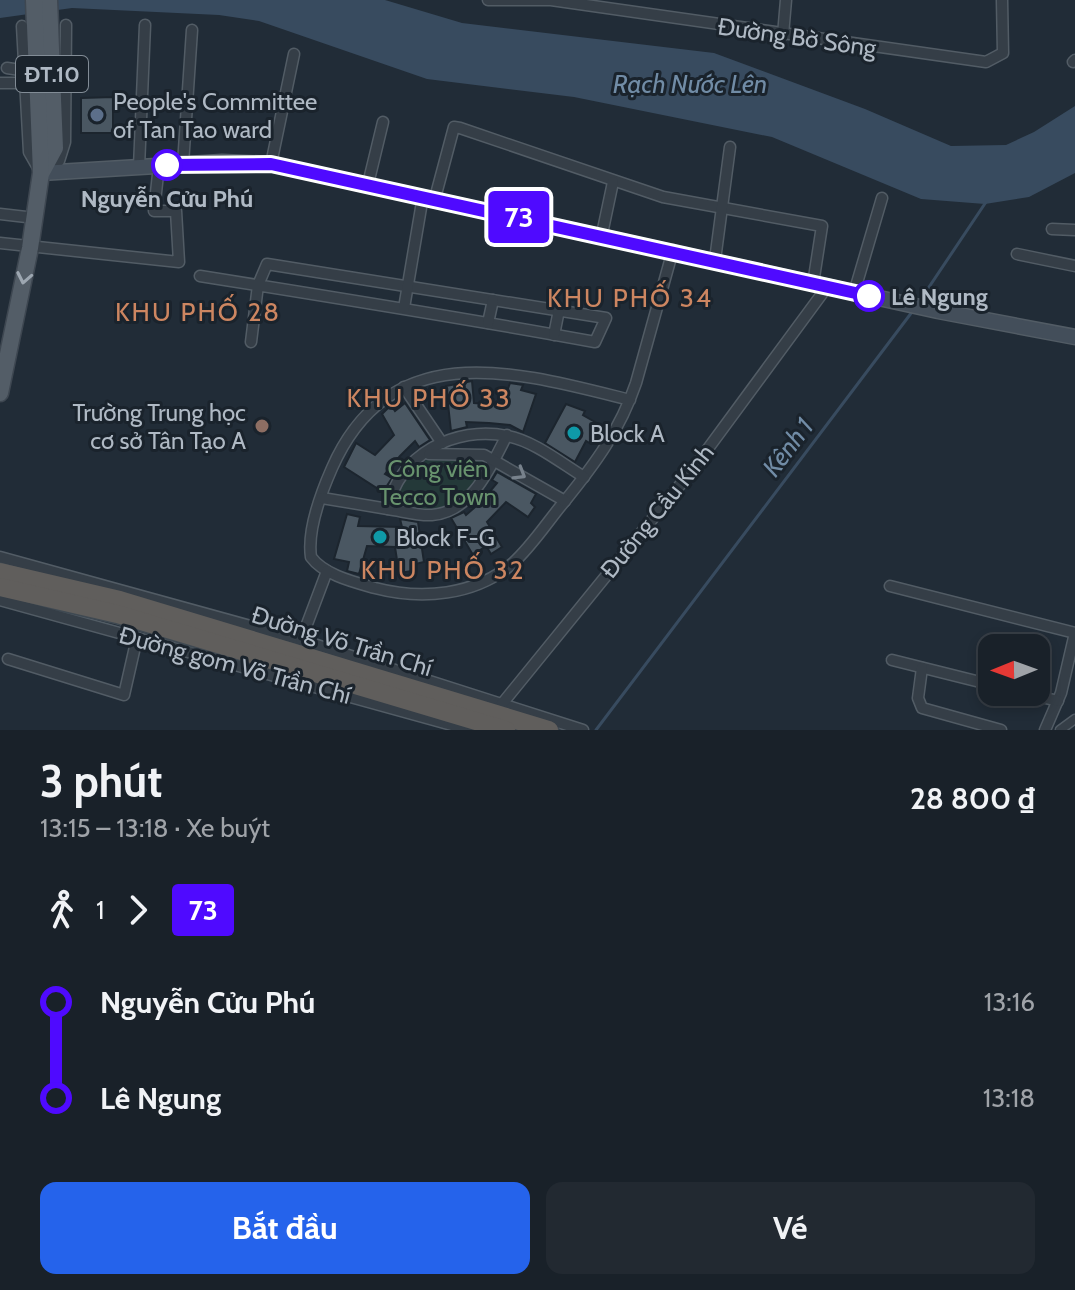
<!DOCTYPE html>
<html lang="vi">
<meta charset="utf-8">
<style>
:root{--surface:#192129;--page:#222931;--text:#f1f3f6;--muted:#9fa3a8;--line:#373e46;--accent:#2563eb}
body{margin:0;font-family:Cabin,sans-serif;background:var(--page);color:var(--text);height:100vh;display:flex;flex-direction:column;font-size:30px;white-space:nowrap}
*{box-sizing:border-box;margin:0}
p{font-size:26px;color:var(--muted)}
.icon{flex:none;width:44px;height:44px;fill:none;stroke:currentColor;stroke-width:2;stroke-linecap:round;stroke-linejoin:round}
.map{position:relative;height:730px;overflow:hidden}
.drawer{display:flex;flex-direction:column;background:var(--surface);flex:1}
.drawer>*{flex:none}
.badge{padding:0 16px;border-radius:6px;font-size:28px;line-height:52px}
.needle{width:52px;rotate:269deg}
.fabs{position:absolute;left:978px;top:634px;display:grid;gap:16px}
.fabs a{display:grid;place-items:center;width:72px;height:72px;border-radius:16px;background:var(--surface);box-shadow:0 4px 12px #0003,0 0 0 2px var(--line);font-size:40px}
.map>.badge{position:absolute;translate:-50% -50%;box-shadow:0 0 0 4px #fff}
.legs{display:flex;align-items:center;gap:12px;height:88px;padding:0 40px;font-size:26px}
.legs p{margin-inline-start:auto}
.head{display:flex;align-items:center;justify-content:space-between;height:136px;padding:0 40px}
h1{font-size:44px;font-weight:700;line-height:60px}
.cta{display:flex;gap:16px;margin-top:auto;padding:16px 40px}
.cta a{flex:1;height:92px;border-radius:16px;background:var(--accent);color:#fff;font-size:32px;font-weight:700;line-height:92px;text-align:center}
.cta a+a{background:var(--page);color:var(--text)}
ul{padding:0 40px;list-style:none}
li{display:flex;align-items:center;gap:28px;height:96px;font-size:30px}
li i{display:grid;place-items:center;width:12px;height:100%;margin:0 10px;background:currentColor}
li i::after{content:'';width:20px;height:20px;margin:-10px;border:6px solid;border-radius:50%;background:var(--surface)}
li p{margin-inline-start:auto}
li:first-child i{background:linear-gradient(#0000 50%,currentColor 0)}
li:last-child i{background:linear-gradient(currentColor 50%,#0000 0)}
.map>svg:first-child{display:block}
.green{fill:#243939}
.water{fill:#384b5f}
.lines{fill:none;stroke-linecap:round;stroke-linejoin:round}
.stream{stroke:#384b5f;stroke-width:3}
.building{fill:#4a5762;stroke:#1c252e;stroke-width:2}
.pedestrian-casing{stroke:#525c65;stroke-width:11}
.minor-casing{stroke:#525c65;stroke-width:13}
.secondary-casing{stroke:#525c65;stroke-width:17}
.primary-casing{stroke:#3e4751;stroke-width:19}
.trunk-casing{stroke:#3f4952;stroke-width:21}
.pedestrian{stroke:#353e47;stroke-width:8}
.minor{stroke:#353e47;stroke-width:10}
.secondary{stroke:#434e5a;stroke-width:14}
.primary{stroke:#535d67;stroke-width:16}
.trunk{stroke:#605e5c;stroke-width:18}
.oneway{stroke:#9da7b1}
.oneway2{stroke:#78828c}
.line-1-casing{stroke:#fff;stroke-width:18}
.line-1{stroke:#4f0aff;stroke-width:12}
.service-dot{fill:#5c6f8a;stroke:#1a232c;stroke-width:3}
.stop-1-dot{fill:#fff;stroke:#4f0aff;stroke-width:4}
.education-dot{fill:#8d6e63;stroke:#1a232c;stroke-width:3}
.culture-dot{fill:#0f9aa8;stroke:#1a232c;stroke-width:3}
.labels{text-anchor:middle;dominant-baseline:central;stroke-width:6;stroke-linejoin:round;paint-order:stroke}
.shield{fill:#1a232c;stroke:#828c96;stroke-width:2}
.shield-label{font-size:22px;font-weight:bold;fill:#afb9c4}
.street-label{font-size:24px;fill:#afb9c4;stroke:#1a232c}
.poi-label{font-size:24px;fill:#afb9c4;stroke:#1a232c;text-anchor:start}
.stop-label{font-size:24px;font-weight:bold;fill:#afb9c4;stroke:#1a232c}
.park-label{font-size:24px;fill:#68936e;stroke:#1a232c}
.water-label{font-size:26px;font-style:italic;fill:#718ca6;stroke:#1a232c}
.neighbourhood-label{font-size:26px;letter-spacing:2px;fill:#cd8661;stroke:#1a232c}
</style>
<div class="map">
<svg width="1075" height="730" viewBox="0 0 1075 730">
<rect width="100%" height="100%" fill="#212c37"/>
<!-- green -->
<path class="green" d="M 430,457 L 489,458 C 464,500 446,520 395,503 L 403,478 Z"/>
<!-- water -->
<polygon class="water" points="0,0 385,0 462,23 714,53 865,109 951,146 1006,145 1034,132 1075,106 1075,173 1029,197 985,204 921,199 772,137 574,97 427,79 259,21 219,15 72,8 0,18"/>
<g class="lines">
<!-- stream -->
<g class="stream">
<polyline points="919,302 986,202"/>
<polyline points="596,730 912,312"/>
</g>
</g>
<!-- building -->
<g class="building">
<polygon points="113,97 113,133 81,133 81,98"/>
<polygon points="472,381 474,403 502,405 510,383 523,385 521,390 536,394 523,432 510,425 489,423 466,422 467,427 451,431 446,386"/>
<polygon points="405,403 430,440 419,447 415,441 400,456 385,474 392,478 383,492 344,467 356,443 375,455 394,435 382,414 391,405 395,411"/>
<polygon points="566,404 585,411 583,415 602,426 591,444 586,441 575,462 545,443"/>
<polygon points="497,472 536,494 531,503 535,507 528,517 506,502 487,522 502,547 491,554 486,546 473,555 451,518 464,512 466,515 482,501 497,483 492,480"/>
<polygon points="347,514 360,517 358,526 402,527 400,519 418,522 424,562 411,565 412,571 399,573 395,547 367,546 359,574 347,571 349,562 334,559"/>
</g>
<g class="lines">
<!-- pedestrian casing -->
<g class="pedestrian-casing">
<polyline id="pedestrian" points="1060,730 1075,719"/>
</g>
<!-- minor casing -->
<g class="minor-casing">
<g id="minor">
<polyline points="488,0 551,0 986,62 1003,53 1002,0"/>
<polyline points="22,26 29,152 41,173 59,161 65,142 66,25"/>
<polyline points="783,35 786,0"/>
<polyline points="1073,62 1075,60"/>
<polyline points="7,68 27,71"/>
<polyline points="0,83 28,83"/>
<polyline points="183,164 192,30"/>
<polyline points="271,164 294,54"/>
<polyline points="139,167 145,25"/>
<polyline points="368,184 383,122"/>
<polyline points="435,198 454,127 460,128 663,197 822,226 813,284"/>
<polyline points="0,214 35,218"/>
<polyline points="1052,229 1075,230"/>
<polyline points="602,234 613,182"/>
<polyline points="0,243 179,262 176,211 154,211 159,165"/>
<polyline points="1017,254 1075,266"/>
<polyline points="715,260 730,147"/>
<path d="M 200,276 C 332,297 464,318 595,342 L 606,318 L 267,264 L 258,285 L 251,342"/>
<polyline points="854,293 882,198"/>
<polyline points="404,308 423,196"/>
<polyline points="488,323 493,300"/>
<polyline points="554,335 559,310"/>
<polyline points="404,387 442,443"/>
<path d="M 630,400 C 518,372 391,334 332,468 C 321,493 307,530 311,557 C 324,575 354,582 375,588 C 421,600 475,596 513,563 C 532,546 548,521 564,502 C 595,464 620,430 636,383 L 673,250"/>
<path d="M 507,435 C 491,466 472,512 432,515 C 418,516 402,511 388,509 C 397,455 456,425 507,436 C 534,441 561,463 584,477"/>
<polyline points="429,454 484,455 565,501"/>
<polyline points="322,498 388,509"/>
<polyline points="0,557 301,640 583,730"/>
<polyline points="890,586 1075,633 1061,693 1045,730"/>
<polyline points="0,600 470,730"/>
<polyline points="301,640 327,571"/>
<polyline points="8,659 124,695 137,638"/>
<polyline points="892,660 992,685"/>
<polyline points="922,668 918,698 922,708 1001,730"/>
<polyline points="1021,692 1058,701"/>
<polyline points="497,710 693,469 827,287"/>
</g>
</g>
<!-- secondary casing -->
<g class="secondary-casing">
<polyline id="secondary" points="41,173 222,162 271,164 938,311 1075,337"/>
</g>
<!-- primary casing -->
<g class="primary-casing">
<g id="primary">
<polyline points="42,172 55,148 49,0"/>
<polyline points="0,393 30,248 41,173 34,0"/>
</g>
</g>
<!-- trunk casing -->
<g class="trunk-casing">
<g id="trunk">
<polyline points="0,572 120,600 549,730"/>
<polyline points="0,587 117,614 506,730"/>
</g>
</g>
<!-- pedestrian -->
<use href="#pedestrian" class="pedestrian"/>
<!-- minor -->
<use href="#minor" class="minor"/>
<!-- secondary -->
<use href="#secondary" class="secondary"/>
<!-- primary -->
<use href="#primary" class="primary"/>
<!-- trunk -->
<use href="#trunk" class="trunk"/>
</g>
<!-- one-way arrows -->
<defs><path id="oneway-chevron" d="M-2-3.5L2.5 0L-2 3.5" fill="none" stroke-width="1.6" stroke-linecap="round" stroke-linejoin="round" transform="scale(2)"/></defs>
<use class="oneway" href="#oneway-chevron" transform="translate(24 278) rotate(101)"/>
<use class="oneway2" href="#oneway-chevron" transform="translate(520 474) rotate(31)"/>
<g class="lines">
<!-- line-1 casing -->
<g class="line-1-casing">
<polyline id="line-1" points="167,165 271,164 869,296"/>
</g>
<!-- line-1 -->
<use href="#line-1" class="line-1"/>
</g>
<!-- markers -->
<circle class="service-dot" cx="97" cy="115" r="8"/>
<g class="stop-1-dot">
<circle cx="167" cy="165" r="14"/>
<circle cx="869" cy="296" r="14"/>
</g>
<circle class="education-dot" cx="262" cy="426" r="8"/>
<g class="culture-dot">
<circle cx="574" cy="433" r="8"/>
<circle cx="380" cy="537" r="8"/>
</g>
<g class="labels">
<!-- shield labels -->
<rect class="shield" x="16" y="56" width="72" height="36" rx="6"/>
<g class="shield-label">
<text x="52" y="74">ĐT.10</text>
</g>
<!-- street labels -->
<g class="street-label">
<text transform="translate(797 37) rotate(8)">Đường Bờ Sông</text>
<text transform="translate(657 511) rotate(-51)">Đường Cầu Kinh</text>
<text transform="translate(342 641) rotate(17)">Đường Võ Trần Chí</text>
<text transform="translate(235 665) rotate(15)">Đường gom Võ Trần Chí</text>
</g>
<!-- poi labels -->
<g class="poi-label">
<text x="113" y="101">People's Committee<tspan x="113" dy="28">of Tan Tao ward</tspan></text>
<text x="246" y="412" text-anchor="end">Trường Trung học<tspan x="246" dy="28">cơ sở Tân Tạo A</tspan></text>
<text x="590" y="433">Block A</text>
<text x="396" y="537">Block F-G</text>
</g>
<!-- stop labels -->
<g class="stop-label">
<text x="167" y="198">Nguyễn Cửu Phú</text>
<text x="891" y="296" text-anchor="start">Lê Ngung</text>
</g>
<!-- park labels -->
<g class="park-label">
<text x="438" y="468">Công viên<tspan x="438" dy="28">Tecco Town</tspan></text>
</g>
<!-- water labels -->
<g class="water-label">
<text x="690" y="84">Rạch Nước Lên</text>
<text transform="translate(788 447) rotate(-53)">Kênh 1</text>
</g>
<!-- neighbourhood labels -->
<g class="neighbourhood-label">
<text x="630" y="298">KHU PHỐ 34</text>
<text x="198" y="312">KHU PHỐ 28</text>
<text x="429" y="398">KHU PHỐ 33</text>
<text x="443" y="570">KHU PHỐ 32</text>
</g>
</g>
</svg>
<div class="fabs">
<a><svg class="needle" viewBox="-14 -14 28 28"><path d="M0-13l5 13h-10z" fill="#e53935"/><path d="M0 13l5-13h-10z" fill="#9fa3a8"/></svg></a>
</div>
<b class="badge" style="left:519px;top:217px;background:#4f0aff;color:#fff">73</b>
</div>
<section class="drawer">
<div class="head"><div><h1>3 phút</h1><p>13:15 – 13:18 · Xe buýt</p></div><b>28 800 ₫</b></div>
<div class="legs"><svg class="icon" aria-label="walk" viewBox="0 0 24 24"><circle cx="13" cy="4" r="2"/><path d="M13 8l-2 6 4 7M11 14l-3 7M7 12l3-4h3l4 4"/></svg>1<svg class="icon" aria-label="forward" viewBox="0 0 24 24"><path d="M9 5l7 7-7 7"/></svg><b class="badge" style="background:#4f0aff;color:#fff">73</b></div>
<ul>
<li><i style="color:#4f0aff"></i><b>Nguyễn Cửu Phú</b><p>13:16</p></li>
<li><i style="color:#4f0aff"></i><b>Lê Ngung</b><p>13:18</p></li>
</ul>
<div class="cta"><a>Bắt đầu</a><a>Vé</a></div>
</section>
